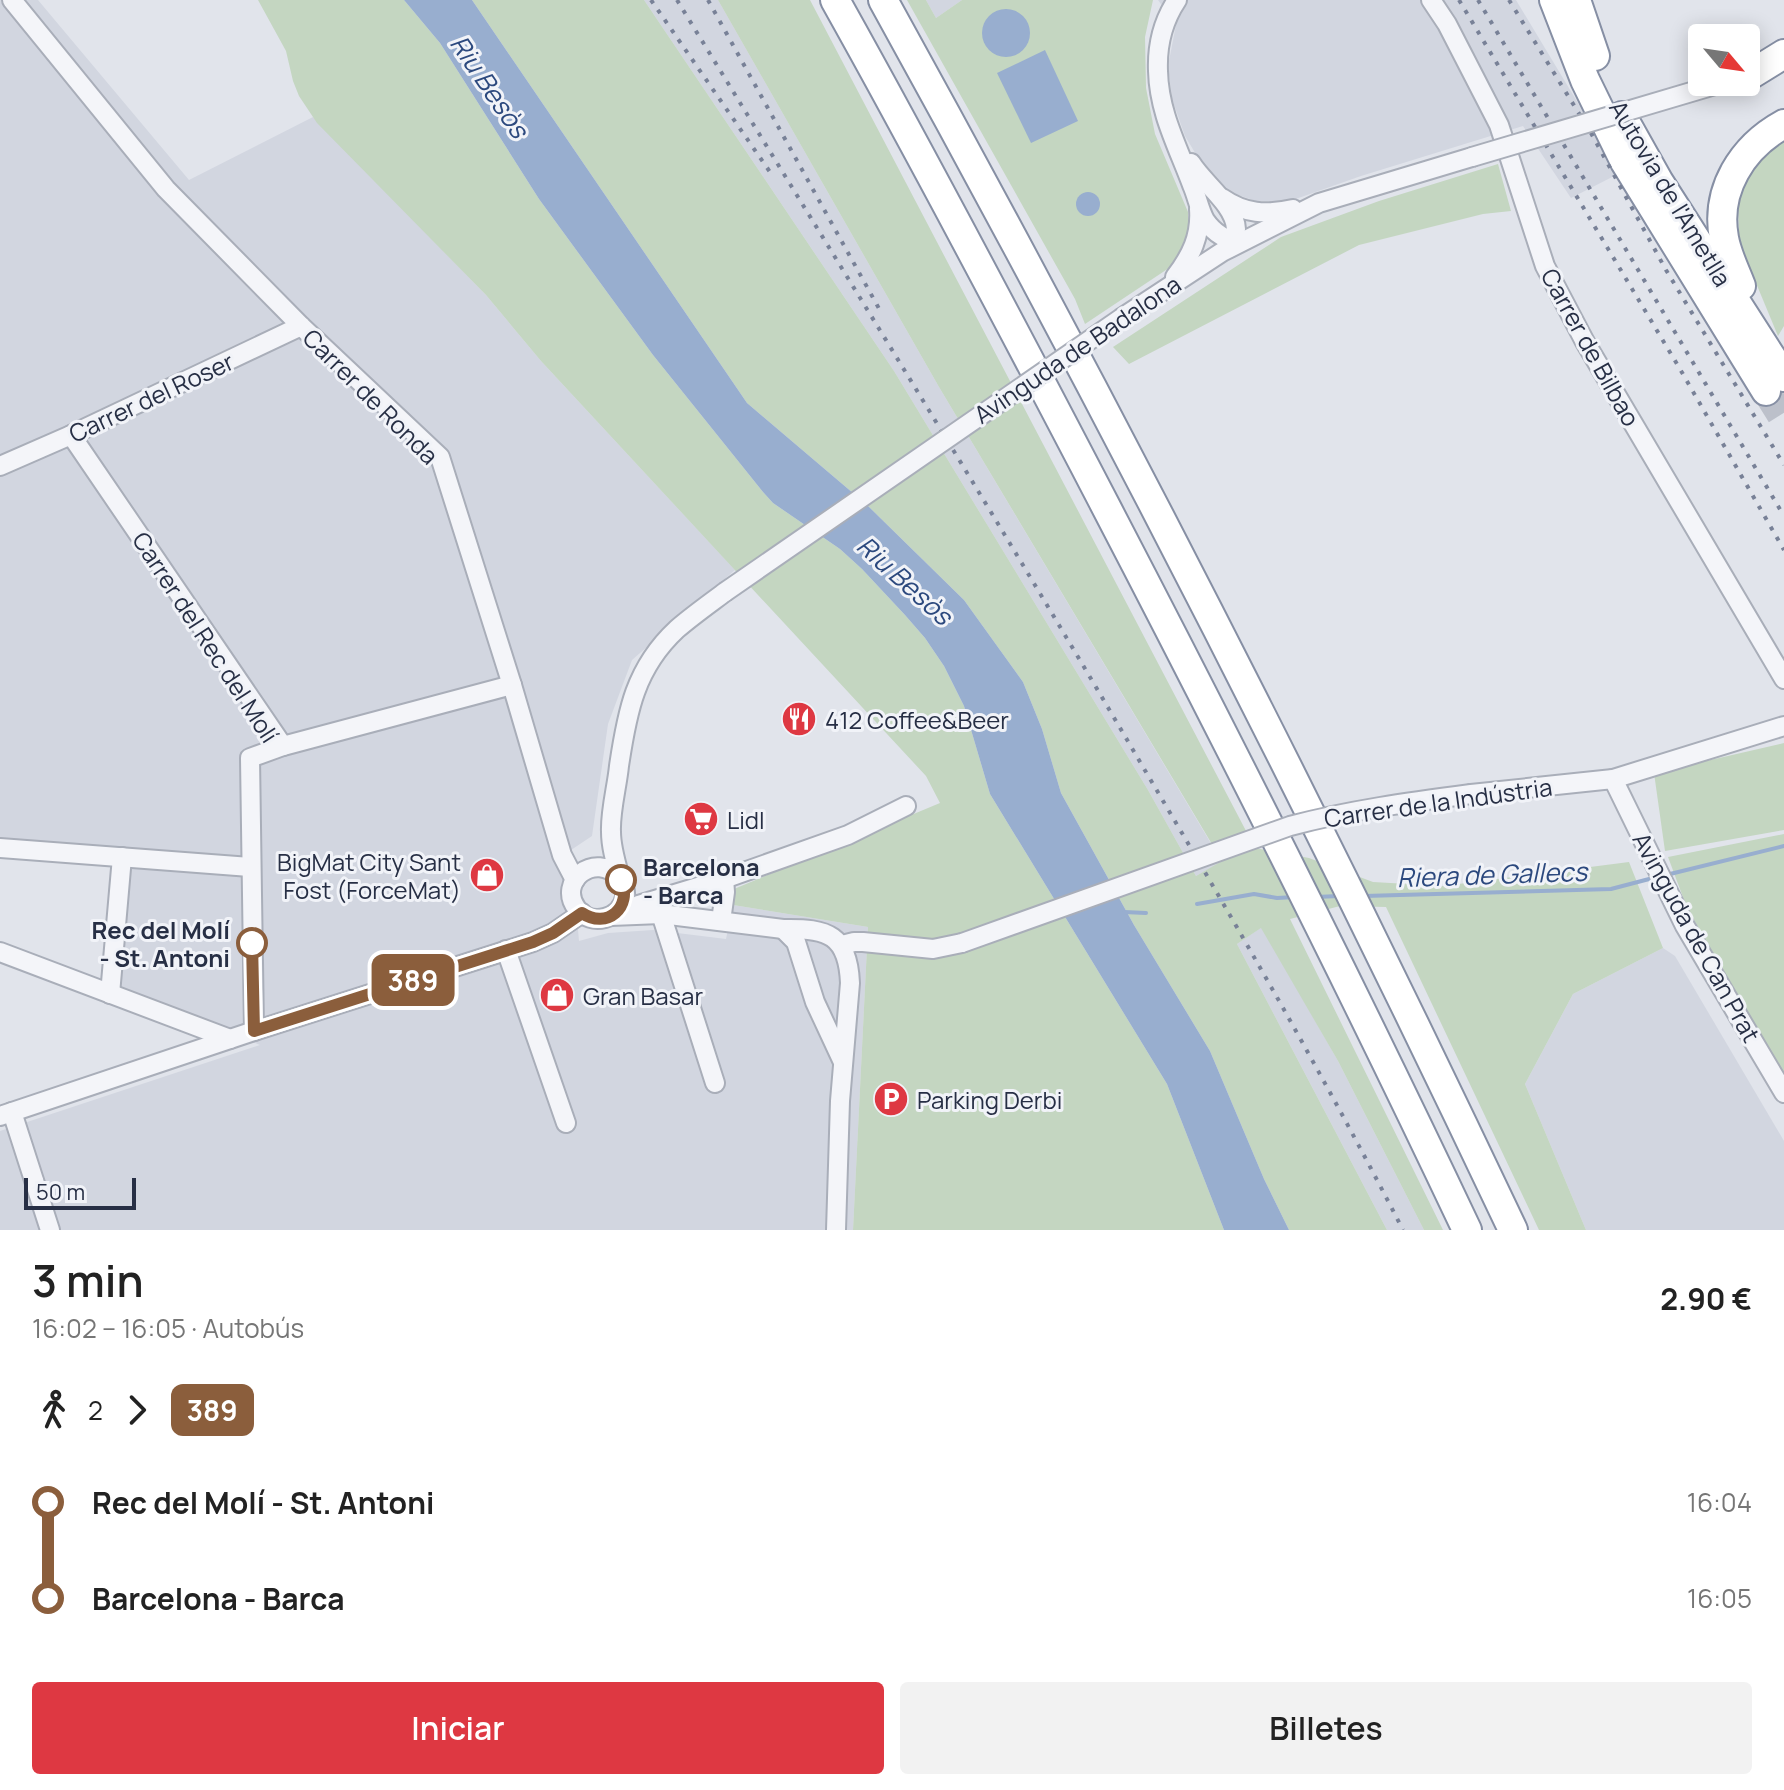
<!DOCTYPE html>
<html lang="es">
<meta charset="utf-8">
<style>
:root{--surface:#fff;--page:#f2f2f2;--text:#222;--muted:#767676;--accent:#de3842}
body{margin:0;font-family:Manrope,sans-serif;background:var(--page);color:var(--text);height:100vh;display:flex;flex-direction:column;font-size:30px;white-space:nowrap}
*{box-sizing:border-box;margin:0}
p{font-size:26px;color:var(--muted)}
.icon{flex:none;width:44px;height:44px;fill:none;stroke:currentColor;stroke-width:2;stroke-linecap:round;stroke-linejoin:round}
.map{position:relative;height:1230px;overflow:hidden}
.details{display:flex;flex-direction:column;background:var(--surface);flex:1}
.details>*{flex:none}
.badge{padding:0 16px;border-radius:12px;font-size:28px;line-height:52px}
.needle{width:52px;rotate:119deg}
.fabs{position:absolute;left:1688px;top:24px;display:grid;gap:16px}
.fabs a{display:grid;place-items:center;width:72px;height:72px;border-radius:8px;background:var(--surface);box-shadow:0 4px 20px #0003;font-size:40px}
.scale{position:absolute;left:24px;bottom:20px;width:112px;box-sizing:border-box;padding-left:8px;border:4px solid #272f45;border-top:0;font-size:22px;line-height:28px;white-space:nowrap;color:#272f45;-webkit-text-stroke:6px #f1f3f8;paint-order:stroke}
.map>.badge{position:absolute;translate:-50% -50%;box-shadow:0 0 0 4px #fff}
.legs{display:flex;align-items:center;gap:12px;height:88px;padding:0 32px;font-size:26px}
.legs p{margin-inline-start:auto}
.headline{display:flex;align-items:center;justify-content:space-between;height:136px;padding:0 32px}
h1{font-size:44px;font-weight:600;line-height:60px}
.action{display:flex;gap:16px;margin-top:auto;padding:16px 32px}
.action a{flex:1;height:92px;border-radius:8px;background:var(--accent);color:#fff;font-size:32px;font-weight:600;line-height:92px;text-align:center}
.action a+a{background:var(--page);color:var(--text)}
ul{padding:0 32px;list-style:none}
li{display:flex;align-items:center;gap:28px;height:96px;font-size:30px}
li i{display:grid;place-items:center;width:12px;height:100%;margin:0 10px;background:currentColor}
li i::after{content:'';width:20px;height:20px;margin:-10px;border:6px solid;border-radius:50%;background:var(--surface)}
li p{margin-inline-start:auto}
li:first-child i{background:linear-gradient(#0000 50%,currentColor 0)}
li:last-child i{background:linear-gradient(currentColor 50%,#0000 0)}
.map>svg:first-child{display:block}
.built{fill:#d2d6e0}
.green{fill:#c4d6c1}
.water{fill:#98aecf}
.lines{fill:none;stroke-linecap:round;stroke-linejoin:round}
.stream{stroke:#98aecf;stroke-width:4}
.highway-tunnel{stroke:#bcc0ca;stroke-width:28;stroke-dasharray:28 14;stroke-linecap:butt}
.minor-casing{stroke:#a9aeb9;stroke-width:22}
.highway-casing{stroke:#868fa4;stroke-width:32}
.minor{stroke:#f4f5f9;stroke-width:18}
.highway{stroke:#fff;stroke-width:28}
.rail{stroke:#788197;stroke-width:4;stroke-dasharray:4 8;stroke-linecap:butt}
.minor-bridge-casing{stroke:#a9aeb9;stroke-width:22;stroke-linecap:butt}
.minor-bridge{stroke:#f4f5f9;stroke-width:18}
.line-1-casing{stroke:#fff;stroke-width:18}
.line-1{stroke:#8b5e3c;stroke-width:12}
.stop-1-dot{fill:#fff;stroke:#8b5e3c;stroke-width:4}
.labels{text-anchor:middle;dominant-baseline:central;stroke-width:6;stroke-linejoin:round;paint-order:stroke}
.street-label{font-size:24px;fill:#272f45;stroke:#f1f3f8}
.poi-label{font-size:24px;fill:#272f45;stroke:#f1f3f8;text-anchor:start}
.stop-label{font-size:24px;font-weight:bold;fill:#272f45;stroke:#f1f3f8;text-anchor:start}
.water-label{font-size:26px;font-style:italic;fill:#2c497e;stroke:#f1f3f8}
</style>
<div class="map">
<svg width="1784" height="1230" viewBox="0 0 1784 1230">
<rect width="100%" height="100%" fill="#e1e4eb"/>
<!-- built -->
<g class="built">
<polygon points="0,0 38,0 189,180 313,117 486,295 541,361 735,570 632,660 608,724 592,836 571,850 579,941 608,933 653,930 726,939 733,905 868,927 853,1230 0,1230 0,1131 260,1045 123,990 118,981 127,849 0,840"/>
<polygon points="644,0 718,0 939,387 1222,862 1196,876 1148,790 894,371"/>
<polygon points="926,0 962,0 936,18"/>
<polygon points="1158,0 1516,0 1620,173 1571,198 1523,126 1361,176 1290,201 1256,201 1238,195 1223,188 1206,171 1185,136 1172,99 1168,66 1176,25"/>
<polygon points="1262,927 1338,1061 1424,1230 1387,1230 1237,944"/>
<polygon points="1663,948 1675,956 1784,1141 1784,1230 1586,1230 1525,1084 1573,994"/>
</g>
<!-- green -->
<g class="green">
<polygon points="258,0 404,0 440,43 539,199 653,355 763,492 773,503 840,549 862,569 905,615 925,638 944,666 964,706 990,794 1167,1084 1224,1230 853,1230 868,927 733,905 734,889 940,803 926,776 541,361 486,295 317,123 299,96 293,81 286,51"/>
<polygon points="472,0 644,0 894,371 1148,790 1196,876 1222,861 939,387 718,0 810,0 1255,848 1309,858 1373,882 1443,886 1629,862 1663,948 1573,994 1525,1084 1586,1230 1539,1230 1386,907 1340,906 1290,919 1443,1230 1424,1230 1338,1061 1261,928 1237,944 1387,1230 1289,1230 1264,1179 1210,1051 1134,925 1061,793 1042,729 1023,682 964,600 867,505 747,403"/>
<polygon points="907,0 926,0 936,18 962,0 1153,0 1145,37 1146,88 1155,134 1188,212 1188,234 1172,266 1085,324 1075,299"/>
<polygon points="1784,140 1784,326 1778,336 1739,242 1738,199 1757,162"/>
<polygon points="1498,164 1511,211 1483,214 1359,245 1129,364 1113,347 1281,237 1379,201"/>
<polygon points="1784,743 1784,830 1665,851 1654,773"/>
<polygon points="1784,834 1784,1075 1687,908 1668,857"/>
</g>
<!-- water -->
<g class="water">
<polygon points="404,0 472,0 747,403 867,505 964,600 1023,682 1042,729 1061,793 1134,925 1210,1051 1264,1179 1289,1230 1224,1230 1167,1084 990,794 964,706 944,666 925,638 905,615 862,569 840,549 773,503 763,492 653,355 539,199 440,43"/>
<circle cx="1006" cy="33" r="24"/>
<polygon points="1045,50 1078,121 1031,143 997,73"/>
<circle cx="1088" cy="204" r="12"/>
</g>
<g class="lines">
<!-- stream -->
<g class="stream">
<polyline points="1666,875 1784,846"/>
<polyline points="1364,896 1611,889 1653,878"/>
<polyline points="1316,897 1339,896"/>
<polyline points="1197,904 1254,894 1277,898 1295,897"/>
<polyline points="1124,912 1146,913"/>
</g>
<!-- highway-tunnel -->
<polyline class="highway-tunnel" points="1766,391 1784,420"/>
<!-- minor casing -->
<g class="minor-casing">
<g id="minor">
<polyline points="12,0 166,189 301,326 440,457 512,685 562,855 575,880"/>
<path d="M 1177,0 C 1163,21 1157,46 1158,71 C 1159,113 1178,147 1192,185 C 1197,196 1199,209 1205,220 C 1214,233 1226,241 1241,241"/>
<polyline points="1431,0 1447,24 1499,125 1545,266 1585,342 1784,679"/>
<path d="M 1191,163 C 1203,183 1235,205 1236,229 C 1236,235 1232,242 1229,248"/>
<path d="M 1222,198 C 1245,214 1266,215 1293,209"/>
<path d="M 1175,277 C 1191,256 1201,236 1199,209"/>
<polyline points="1123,317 1222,252 1319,203 1472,157"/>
<polyline points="71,435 283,746 250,758 254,1031"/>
<polyline points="0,466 71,435 301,326"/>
<polyline points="283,746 512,685"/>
<polyline points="1613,779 1685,926 1784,1093"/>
<polyline points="1471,794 1613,779 1784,726"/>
<polyline points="0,848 250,867"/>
<path d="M 620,878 C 595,850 556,882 577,909 C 591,927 621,919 625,897 C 626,889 622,881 619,874 C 615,860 611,846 611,832 C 610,811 617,787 619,766 C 627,712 635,668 677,629 C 692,616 709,604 725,592"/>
<polyline points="638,905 724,879 848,835 906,806"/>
<polyline points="661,914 715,1083"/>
<path d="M 611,916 L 661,914 L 783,929 C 828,928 848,935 850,983 L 840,1101 L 836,1230"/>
<polyline points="721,921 725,892 724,879"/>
<polyline points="783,929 796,942 815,1002 842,1060"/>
<polyline points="842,945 854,942 863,942 933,949 962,943"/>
<polyline points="506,950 566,1123"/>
<polyline points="0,952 230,1039"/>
<polyline points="110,994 122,857"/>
<polyline points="12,1112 50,1230"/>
<polyline points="0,1116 254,1031 533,942 553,933 582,913"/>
</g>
</g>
<!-- highway casing -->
<g class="highway-casing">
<g id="highway">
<path d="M 835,0 C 928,166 1016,334 1104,503 C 1229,743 1351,985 1467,1230"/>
<path d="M 883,0 C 1106,403 1316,814 1513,1230"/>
<polyline points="1554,0 1585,80 1625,162 1766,391"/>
<polyline points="1576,0 1595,56"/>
<polyline points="1750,75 1784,54"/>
<polyline points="1622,116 1659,182 1784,377"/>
<path d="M 1741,286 C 1735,270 1727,255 1724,238 C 1715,190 1742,147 1784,124"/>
</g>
</g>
<!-- minor -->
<use href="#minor" class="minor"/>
<!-- highway -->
<use href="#highway" class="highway"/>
<!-- rail -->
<g class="rail">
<polyline points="651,0 770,172"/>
<path d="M 677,0 C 833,255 992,509 1143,767 C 1233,919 1322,1072 1403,1230"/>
<polyline points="708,0 882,314"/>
<polyline points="1459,0 1680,369 1784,550"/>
<polyline points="1478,0 1784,516"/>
<polyline points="1509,0 1591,133 1666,270 1784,465"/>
</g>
<!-- minor-bridge casing -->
<g class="minor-bridge-casing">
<g id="minor-bridge">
<polyline points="1472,157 1725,82"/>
<polyline points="725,592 1123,317"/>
<path d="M 962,943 L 1290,826 C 1350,810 1410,802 1471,794"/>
</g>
</g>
<!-- minor-bridge -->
<use href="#minor-bridge" class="minor-bridge"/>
</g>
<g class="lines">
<!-- line-1 casing -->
<g class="line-1-casing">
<path id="line-1" d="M 252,943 L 254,1031 L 533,942 L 553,933 L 582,913 C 607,930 633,907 621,880"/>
</g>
<!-- line-1 -->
<use href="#line-1" class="line-1"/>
</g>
<!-- icons -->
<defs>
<g id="restaurant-disc" transform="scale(1.8)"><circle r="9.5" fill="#de3842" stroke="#f1f3f8"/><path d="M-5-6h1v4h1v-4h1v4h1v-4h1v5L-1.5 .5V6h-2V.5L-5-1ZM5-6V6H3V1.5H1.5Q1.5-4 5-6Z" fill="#fff"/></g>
<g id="supermarket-disc" transform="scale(1.8)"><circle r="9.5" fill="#de3842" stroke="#f1f3f8"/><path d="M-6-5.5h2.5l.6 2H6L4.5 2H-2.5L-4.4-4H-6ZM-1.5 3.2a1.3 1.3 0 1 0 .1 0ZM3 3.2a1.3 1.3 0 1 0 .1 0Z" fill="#fff"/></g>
<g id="shop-disc" transform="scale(1.8)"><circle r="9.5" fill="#de3842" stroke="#f1f3f8"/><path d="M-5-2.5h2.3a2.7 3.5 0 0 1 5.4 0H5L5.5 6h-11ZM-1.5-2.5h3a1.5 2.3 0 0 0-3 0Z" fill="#fff"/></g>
<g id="parking-disc" transform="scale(1.8)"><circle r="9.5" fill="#de3842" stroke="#f1f3f8"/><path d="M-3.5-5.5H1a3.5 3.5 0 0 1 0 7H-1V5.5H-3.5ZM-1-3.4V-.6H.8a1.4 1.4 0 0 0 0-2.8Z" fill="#fff"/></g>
</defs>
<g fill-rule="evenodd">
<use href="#restaurant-disc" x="799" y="719"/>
<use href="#supermarket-disc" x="701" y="819"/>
<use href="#shop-disc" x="487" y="875"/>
<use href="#shop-disc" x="557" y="995"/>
<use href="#parking-disc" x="891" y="1099"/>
</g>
<!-- markers -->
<g class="stop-1-dot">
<circle cx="621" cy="880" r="14"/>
<circle cx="252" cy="943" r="14"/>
</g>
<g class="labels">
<!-- street labels -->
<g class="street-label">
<text transform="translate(1671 193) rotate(59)">Autovia de l'Ametlla</text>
<text transform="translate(1591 347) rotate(61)">Carrer de Bilbao</text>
<text transform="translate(1077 349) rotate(-34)">Avinguda de Badalona</text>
<text transform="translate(371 396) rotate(45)">Carrer de Ronda</text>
<text transform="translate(151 397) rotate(-25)">Carrer del Roser</text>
<text transform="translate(206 637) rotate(57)">Carrer del Rec del Molí</text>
<text transform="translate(1438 802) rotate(-8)">Carrer de la Indústria</text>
<text transform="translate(1697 937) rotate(61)">Avinguda de Can Prat</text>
</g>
<!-- poi labels -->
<g class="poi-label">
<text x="825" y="719">412 Coffee&amp;Beer</text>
<text x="727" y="819">Lidl</text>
<text x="461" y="861" text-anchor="end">BigMat City Sant<tspan x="461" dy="28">Fost (ForceMat)</tspan></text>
<text x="583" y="995">Gran Basar</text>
<text x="917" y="1099">Parking Derbi</text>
</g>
<!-- stop labels -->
<g class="stop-label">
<text x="643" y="866">Barcelona<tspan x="643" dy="28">- Barca</tspan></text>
<text x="230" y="929" text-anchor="end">Rec del Molí<tspan x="230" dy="28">- St. Antoni</tspan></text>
</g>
<!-- water labels -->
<g class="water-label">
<text transform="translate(490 86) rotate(56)">Riu Besòs</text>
<text transform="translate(905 580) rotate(42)">Riu Besòs</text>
<text transform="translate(1492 874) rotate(-2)">Riera de Gallecs</text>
</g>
</g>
</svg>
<div class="fabs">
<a><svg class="needle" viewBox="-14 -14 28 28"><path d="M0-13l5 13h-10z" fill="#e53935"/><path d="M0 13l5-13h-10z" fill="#767676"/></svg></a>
</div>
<div class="scale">50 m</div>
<b class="badge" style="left:413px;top:980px;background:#8b5e3c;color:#fff">389</b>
</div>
<section class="details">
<div class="headline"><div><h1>3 min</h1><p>16:02 – 16:05 · Autobús</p></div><b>2.90 €</b></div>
<div class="legs"><svg class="icon" aria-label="walk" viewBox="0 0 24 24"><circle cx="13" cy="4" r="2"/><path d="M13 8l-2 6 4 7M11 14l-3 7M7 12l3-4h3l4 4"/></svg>2<svg class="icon" aria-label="forward" viewBox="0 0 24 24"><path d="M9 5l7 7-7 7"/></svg><b class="badge" style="background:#8b5e3c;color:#fff">389</b></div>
<ul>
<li><i style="color:#8b5e3c"></i><b>Rec del Molí - St. Antoni</b><p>16:04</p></li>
<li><i style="color:#8b5e3c"></i><b>Barcelona - Barca</b><p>16:05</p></li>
</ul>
<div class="action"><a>Iniciar</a><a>Billetes</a></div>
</section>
